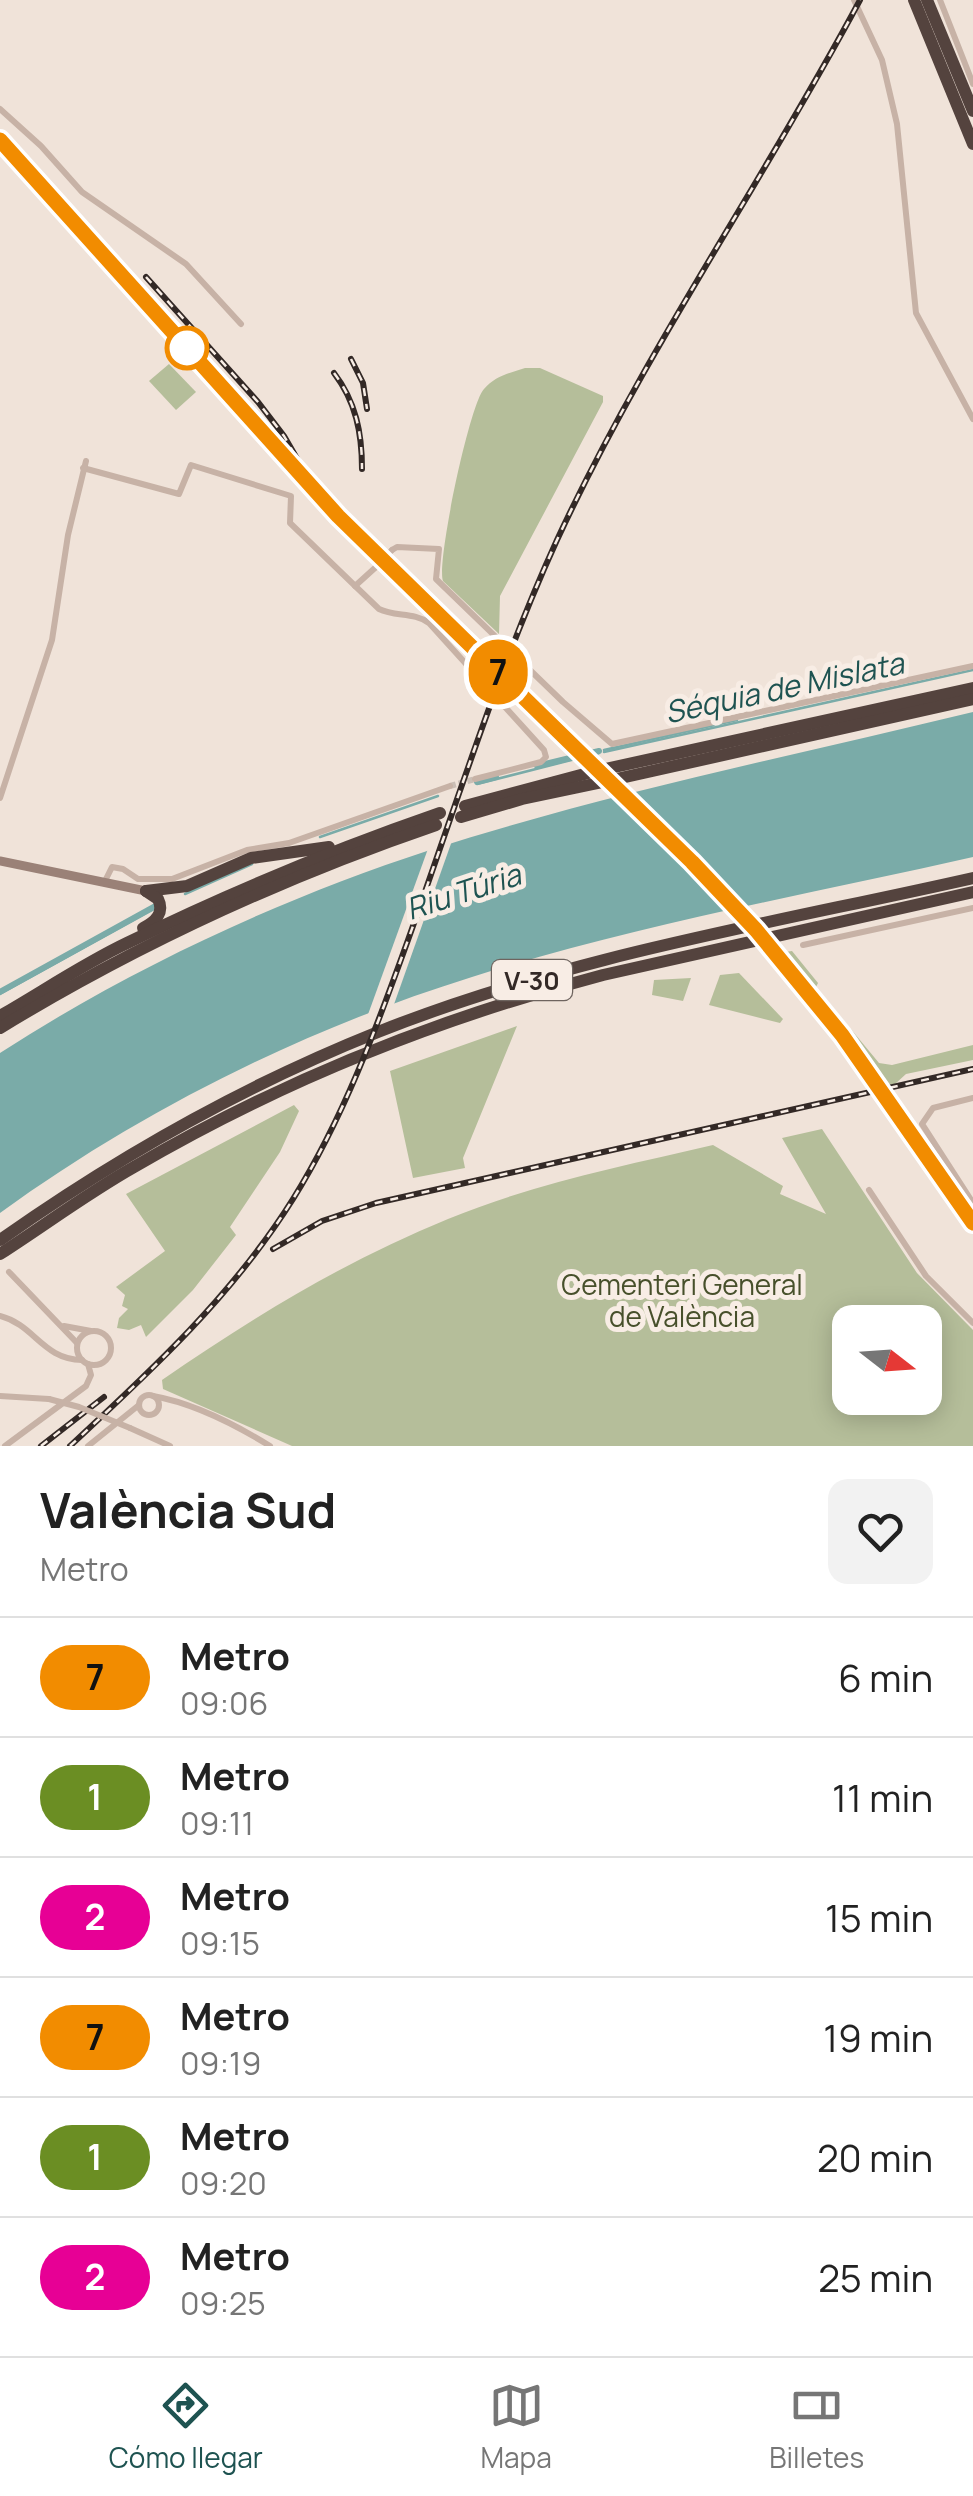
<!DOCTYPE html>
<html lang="es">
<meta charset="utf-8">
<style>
:root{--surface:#fff;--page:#f2f2f2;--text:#222;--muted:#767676;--line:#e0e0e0;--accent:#1e5351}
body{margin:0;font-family:Manrope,sans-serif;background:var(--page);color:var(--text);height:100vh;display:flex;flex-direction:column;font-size:38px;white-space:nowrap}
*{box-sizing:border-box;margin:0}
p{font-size:32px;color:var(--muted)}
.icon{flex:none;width:55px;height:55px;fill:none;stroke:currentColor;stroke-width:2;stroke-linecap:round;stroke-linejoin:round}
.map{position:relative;height:1446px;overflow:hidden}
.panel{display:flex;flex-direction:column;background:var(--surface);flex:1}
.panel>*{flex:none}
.badge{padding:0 20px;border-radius:32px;font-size:35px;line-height:65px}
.needle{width:65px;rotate:107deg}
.buttons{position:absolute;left:832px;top:1305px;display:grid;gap:20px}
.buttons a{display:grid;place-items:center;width:110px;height:110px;border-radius:20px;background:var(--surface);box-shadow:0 5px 25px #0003;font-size:50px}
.map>.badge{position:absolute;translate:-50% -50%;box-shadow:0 0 0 5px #fff}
.round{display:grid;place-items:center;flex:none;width:105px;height:105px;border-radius:20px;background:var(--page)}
.headline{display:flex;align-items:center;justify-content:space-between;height:170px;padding:0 40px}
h1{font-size:48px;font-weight:700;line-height:75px}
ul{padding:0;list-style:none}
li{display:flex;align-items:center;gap:30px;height:120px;padding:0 40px;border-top:2px solid var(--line)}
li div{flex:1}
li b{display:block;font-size:38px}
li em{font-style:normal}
li .badge{min-width:110px;font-weight:700;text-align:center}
.dock{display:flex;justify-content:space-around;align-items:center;height:140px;border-top:2px solid var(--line);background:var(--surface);font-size:28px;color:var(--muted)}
.dock a{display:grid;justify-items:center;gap:5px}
.dock .on{color:var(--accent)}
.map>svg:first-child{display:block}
.green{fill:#b5be9a;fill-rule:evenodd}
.water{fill:#7aaba8}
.pier{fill:#f0e3d9}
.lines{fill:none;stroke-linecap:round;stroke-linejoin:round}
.stream{stroke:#7aaba8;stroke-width:2.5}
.canal{stroke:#7aaba8;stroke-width:6}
.street-tunnel{stroke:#cabeb5;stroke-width:6;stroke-dasharray:6 3;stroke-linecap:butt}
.street{stroke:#c7b2a6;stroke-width:6}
.secondary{stroke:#9a8177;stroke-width:9}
.highway{stroke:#54433e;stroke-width:12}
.rail-casing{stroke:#332926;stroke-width:6}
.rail{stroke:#f8ede5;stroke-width:2.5;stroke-dasharray:8;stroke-linecap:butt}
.street-bridge{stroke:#c7b2a6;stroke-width:6}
.line-casing{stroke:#fff;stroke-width:22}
.line{stroke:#f28c00;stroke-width:15}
.stop-dot{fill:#fff;stroke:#f28c00;stroke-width:5}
.labels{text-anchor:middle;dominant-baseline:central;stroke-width:10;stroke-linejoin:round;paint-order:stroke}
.shield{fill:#f8ede5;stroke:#6e645f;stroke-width:2.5}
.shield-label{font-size:25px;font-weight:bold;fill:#332926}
.park-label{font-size:28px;fill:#47502b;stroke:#f8ede5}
.water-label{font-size:30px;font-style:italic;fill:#1e5351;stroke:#f8ede5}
</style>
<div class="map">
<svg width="973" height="1446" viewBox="0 0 973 1446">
<rect width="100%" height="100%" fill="#f0e3d9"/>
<!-- green -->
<g class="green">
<polygon points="169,364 196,392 176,410 149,381"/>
<path d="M 525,368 L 540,368 L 603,396 L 603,402 L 500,596 L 499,634 L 443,581 C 436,563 470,403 484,389 C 495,376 510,373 525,368 Z"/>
<polygon points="792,951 818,983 816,987 879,1063 892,1065 973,1045 973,1060 906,1074 895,1084 882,1086 825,1008 779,953"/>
<polygon points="739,973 783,1019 780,1023 709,1005 720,975"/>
<polygon points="691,978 683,1001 652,995 654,980"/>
<polygon points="517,1026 463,1158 465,1168 413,1178 390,1071"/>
<polygon points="294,1105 299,1111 280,1152 230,1227 236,1235 193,1290 146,1337 141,1325 129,1330 117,1328 119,1318 128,1309 122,1306 125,1295 116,1287 165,1251 126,1194"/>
<path d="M 822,1129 L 917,1273 L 973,1330 L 973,1446 L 292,1446 L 163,1389 L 162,1380 C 253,1317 345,1261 448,1219 C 533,1184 623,1166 713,1145 L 783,1186 L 780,1194 L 826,1214 L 782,1138 ZM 850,1322 L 925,1322 L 925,1398 L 850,1398 Z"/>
</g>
<!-- water -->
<path class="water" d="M 973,712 L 973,857 C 806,895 635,925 472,977 C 305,1029 142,1110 0,1213 L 0,1053 C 133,967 280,899 430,850 C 607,793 792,756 973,712 Z"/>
<!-- pier -->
<g class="pier">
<polygon points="625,792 689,855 744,913 736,915 616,794"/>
<polygon points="453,838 392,1010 366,1020 429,846"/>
</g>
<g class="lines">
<!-- stream -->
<g class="stream">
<polyline points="604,750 737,720"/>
<polyline points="604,752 973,670"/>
<polyline points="477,784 599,753"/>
<polyline points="320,837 438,796"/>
<polyline points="185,894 252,864"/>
<polyline points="0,994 156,908"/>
</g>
<!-- canal -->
<g class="canal">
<polyline points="537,766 599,751"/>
<polyline points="477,782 496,777"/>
<polyline points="0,992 157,905"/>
</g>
<!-- street-tunnel -->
<polyline class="street-tunnel" points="450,786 475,779"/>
<!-- street -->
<g class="street">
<polyline points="854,0 882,60 897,124 916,313 973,419"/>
<polyline points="940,0 973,84"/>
<polyline points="0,109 41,146 82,192 186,264 241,324"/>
<path d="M 83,468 L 179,494 L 191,465 L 291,496 L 290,523 L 379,609 C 395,617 414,612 429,623 L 544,750 L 546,757 L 541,762 L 475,779"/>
<polyline points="392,550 397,547 439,549 436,579 563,702 612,744 973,666"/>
<polyline points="355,586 376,567"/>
<polyline points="0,798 52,640 68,535 86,461"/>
<polyline points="104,883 112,867 123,869 138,879 172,879 247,850 289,843 450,786"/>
<polyline points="803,945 973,908"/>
<polyline points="973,1098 933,1108 922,1124 973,1203"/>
<polyline points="869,1190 926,1276 973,1323"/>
<polyline points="9,1272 77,1343"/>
<path d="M 0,1316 C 35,1325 42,1359 82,1360"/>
<polyline points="64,1326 91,1331"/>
<circle cx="94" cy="1348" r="17"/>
<circle cx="149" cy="1405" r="10"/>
<polyline points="0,1396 49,1399"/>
<path d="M 153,1396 C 193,1403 236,1425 270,1446"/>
<polyline points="130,1428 170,1446"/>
<polyline points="5,1446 86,1386 91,1375 88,1364"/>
<polyline points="88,1446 139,1405"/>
</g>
<!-- secondary -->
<polyline class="secondary" points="0,861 146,891"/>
<!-- highway -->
<g class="highway">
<polyline points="914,0 973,144"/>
<polyline points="927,0 973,111"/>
<polyline points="601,770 973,688"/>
<polyline points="612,780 973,699"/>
<polyline points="465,806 592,772"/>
<polyline points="461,817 522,799 603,782"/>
<polyline points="146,891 187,886 251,858 329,847"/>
<path d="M 143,928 C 155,922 165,913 158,899 L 146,891"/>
<path d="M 0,1016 C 42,992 83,964 127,943 C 229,893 333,850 440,813"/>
<path d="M 0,1028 C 138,944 284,877 436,825"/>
<path d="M 0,1240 C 119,1156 243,1086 378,1032 C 568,956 774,923 973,878"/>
<path d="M 0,1254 C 45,1225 88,1193 134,1167 C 281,1081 439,1018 603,975 L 973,892"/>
</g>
<!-- rail casing -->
<g class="rail-casing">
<g id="rail">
<polyline points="0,144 346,528 690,864 754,932 854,1056 973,1228"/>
<polyline points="146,277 258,402 284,436 303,469"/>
<polyline points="351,359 363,383 367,409"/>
<path d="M 334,373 C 356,402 362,433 362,469"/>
<polyline points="273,1249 322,1221 376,1203 973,1069"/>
<polyline points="41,1446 104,1397"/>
<path d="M 70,1446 C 152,1370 233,1295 293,1199 C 344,1117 376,1029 408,940 C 456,806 498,669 557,540 C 644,352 763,182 860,0"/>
</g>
</g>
<!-- rail -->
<use href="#rail" class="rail"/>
<!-- street-bridge -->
<g class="street-bridge">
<polyline points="376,567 392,550"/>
<polyline points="49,1399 79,1407 130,1428"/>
</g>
</g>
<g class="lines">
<!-- line casing -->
<g class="line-casing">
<polyline id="line" points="0,140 338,516 692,862 756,930 842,1035 973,1223"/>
</g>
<!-- line -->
<use href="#line" class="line"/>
</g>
<!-- markers -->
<circle class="stop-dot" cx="187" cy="348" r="20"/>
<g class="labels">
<!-- shield labels -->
<rect class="shield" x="492" y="960" width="80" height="40" rx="8"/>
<g class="shield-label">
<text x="532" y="980">V-30</text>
</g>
<!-- park labels -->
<g class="park-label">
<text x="682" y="1284">Cementeri General<tspan x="682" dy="32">de València</tspan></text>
</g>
<!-- water labels -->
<g class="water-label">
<text transform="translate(784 687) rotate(-12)">Séquia de Mislata</text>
<text transform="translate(463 891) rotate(-18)">Riu Túria</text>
</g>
</g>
</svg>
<div class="buttons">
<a><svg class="needle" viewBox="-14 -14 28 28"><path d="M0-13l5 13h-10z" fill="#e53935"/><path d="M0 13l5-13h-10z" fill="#767676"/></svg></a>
</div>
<b class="badge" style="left:498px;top:672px;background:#f28c00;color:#111">7</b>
</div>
<section class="panel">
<div class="headline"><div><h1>València Sud</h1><p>Metro</p></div><a class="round"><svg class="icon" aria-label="heart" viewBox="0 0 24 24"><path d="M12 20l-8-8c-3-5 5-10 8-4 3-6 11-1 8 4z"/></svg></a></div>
<ul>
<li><span class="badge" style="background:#f28c00;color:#111">7</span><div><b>Metro</b><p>09:06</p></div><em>6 min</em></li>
<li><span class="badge" style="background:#6b8e23;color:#fff">1</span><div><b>Metro</b><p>09:11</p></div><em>11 min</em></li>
<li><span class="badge" style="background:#e70095;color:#fff">2</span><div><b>Metro</b><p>09:15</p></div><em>15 min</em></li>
<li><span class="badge" style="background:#f28c00;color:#111">7</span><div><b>Metro</b><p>09:19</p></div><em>19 min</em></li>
<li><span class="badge" style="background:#6b8e23;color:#fff">1</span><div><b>Metro</b><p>09:20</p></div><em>20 min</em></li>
<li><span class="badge" style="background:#e70095;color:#fff">2</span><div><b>Metro</b><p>09:25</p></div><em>25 min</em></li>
</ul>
</section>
<nav class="dock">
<a class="on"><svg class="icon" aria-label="directions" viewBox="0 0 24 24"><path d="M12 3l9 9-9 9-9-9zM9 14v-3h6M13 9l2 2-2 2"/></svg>Cómo llegar</a>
<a><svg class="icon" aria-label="map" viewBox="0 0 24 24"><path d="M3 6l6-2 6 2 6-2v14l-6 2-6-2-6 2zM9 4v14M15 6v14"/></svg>Mapa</a>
<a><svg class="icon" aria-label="tickets" viewBox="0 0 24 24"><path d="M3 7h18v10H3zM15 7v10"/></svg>Billetes</a>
</nav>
